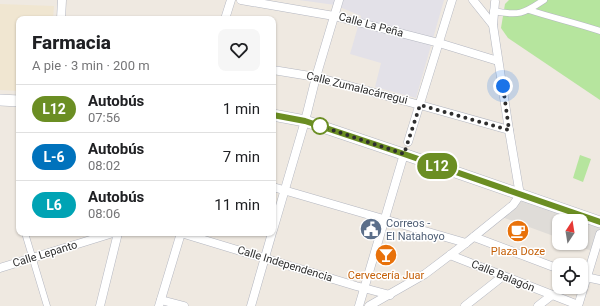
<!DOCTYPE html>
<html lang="es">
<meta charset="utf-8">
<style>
:root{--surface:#fff;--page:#f6f6f6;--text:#202124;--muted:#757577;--line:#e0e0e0}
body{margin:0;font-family:Roboto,sans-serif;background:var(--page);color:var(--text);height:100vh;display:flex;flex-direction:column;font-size:15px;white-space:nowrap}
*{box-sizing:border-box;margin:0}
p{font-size:13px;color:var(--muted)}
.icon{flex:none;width:22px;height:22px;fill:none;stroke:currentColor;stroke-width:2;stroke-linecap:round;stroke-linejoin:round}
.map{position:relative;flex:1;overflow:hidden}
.sheet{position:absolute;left:16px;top:16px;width:260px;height:220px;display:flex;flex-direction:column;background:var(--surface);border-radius:8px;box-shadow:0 1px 3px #0004}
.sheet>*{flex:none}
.badge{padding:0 8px;border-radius:13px;font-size:14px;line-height:26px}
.needle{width:26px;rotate:12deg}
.controls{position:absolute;left:552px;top:214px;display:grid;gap:8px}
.controls a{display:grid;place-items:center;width:36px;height:36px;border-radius:8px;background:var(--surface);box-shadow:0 1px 3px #0004;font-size:20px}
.you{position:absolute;width:20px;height:20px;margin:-10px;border:3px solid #fff;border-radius:50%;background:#1a73e8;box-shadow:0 0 0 6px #1a73e833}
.map>.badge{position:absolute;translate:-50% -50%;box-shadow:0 0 0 2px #fff}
.round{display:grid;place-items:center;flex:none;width:42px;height:42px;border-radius:8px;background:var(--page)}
.overview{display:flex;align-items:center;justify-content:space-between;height:68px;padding:0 16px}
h1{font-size:19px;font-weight:800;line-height:30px}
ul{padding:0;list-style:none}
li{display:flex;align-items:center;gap:12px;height:48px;padding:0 16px;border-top:1px solid var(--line)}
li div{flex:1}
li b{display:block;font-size:15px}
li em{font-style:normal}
li .badge{min-width:44px;font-weight:700;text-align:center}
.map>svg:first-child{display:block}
.industrial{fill:#e3e1e8}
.education{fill:#f0e6d1}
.green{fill:#b6e59e}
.plaza{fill:#dfdcd8}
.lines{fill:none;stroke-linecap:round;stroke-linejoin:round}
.pedestrian-casing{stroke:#b4b7c1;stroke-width:7}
.minor-casing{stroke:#b4b7c1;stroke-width:9}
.tertiary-casing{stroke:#b4b7c1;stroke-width:12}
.pedestrian{stroke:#fff;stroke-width:6}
.minor{stroke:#fff;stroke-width:8}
.tertiary{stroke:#fff;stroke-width:11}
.line-casing{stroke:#fff;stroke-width:9}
.line{stroke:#6b8e23;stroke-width:6}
.walk{stroke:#2e2e2e;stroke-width:4;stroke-dasharray:0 7.2}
.stop-dot{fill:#fff;stroke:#6b8e23;stroke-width:2}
.labels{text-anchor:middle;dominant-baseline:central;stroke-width:3;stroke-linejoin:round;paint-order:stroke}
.street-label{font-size:11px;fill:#2e2e2e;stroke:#fff}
.service-label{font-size:11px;fill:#4e5e75;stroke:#fff;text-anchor:start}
.food-label{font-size:11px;fill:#c56008;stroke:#fff}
</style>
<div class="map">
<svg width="600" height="306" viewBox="0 0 600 306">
<rect width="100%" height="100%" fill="#efe9e1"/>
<!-- industrial -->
<polygon class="industrial" points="299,0 444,0 416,98 375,87 381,63 350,54 361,16 335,5"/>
<!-- education -->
<polygon class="education" points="0,4 54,6 53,19 19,19 19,91 0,90"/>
<!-- green -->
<g class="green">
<polygon points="509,0 600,0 600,100 508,38 501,28 505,4"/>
<polygon points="580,155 591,159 583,182 573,178"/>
<polygon points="586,231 588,242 581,242 581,232"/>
</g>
<!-- plaza -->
<polygon class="plaza" points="520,195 600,222 600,234 594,252 571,243 581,243 587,242 586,231 581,232 581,221 559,221 559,238 499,216"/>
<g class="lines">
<!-- pedestrian casing -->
<g class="pedestrian-casing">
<g id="pedestrian">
<path d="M 529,10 C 553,18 577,23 600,31"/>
<path d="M 493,11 C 519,16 523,14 544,0"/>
<polyline points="25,233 47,306"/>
</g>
</g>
<!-- minor casing -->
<g class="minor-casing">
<g id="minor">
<polyline points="241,0 334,16 439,43 498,61"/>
<polyline points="473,0 493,25"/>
<polyline points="61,19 62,0"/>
<polyline points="225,19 231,0"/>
<polyline points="273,70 316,77 420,105 509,130"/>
<polyline points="408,142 452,0"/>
<polyline points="273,187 466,243"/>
<polyline points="273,230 305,121 316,77 339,0"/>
<polyline points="181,233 356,286 390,295"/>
<polyline points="474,237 559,269"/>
<polyline points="450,255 578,305"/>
<polyline points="0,268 113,233"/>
<polyline points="581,276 600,280"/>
<polyline points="161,300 184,306"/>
<polyline points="100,306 118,233"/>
<polyline points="159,306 181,233"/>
<polyline points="251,306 272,233"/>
<polyline points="359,306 404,154"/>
<polyline points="369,306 425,274 466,243 513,205 520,195 509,130 493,25 495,2"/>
<polyline points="465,306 503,276"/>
<polyline points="538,306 552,295"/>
<polyline points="578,306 600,234"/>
</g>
</g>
<!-- tertiary casing -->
<g class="tertiary-casing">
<g id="tertiary">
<polyline points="0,100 19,101"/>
<polyline points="273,115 305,121 412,157 600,222"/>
</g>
</g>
<!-- pedestrian -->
<use href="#pedestrian" class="pedestrian"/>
<!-- minor -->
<use href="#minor" class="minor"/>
<!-- tertiary -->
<use href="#tertiary" class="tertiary"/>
</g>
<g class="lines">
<!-- line casing -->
<g class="line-casing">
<polyline id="line" points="273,115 305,121 404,154 600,222"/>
</g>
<!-- line -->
<use href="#line" class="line"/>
<!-- walk -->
<polyline class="walk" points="320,126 404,154 420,105 509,130 503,86"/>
</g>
<!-- icons -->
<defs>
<g id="civic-disc" transform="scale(1.15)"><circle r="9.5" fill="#5c6f8a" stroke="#fff"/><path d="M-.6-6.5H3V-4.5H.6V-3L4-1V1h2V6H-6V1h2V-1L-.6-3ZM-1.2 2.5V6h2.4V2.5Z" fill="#fff"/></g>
<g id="cafe-disc" transform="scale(1.15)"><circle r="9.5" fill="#e8710a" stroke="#fff"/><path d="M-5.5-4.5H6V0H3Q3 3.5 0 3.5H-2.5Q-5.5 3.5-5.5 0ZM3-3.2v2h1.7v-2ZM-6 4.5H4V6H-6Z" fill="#fff"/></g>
<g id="bar-disc" transform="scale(1.15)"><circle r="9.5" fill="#e8710a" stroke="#fff"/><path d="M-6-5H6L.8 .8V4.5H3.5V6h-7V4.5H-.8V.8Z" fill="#fff"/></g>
</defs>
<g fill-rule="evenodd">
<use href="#civic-disc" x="371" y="229"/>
<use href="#cafe-disc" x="518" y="231"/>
<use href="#bar-disc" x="386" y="255"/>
</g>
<!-- markers -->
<circle class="stop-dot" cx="320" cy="126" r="8"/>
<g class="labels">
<!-- street labels -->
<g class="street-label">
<text transform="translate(371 25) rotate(15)">Calle La Peña</text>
<text transform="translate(357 88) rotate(14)">Calle Zumalacárregui</text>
<text transform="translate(45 254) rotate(-17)">Calle Lepanto</text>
<text transform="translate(285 264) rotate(17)">Calle Independencia</text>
<text transform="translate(503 276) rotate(22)">Calle Balagón</text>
</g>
<!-- service labels -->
<g class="service-label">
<text x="386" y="223">Correos -<tspan x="386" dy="13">El Natahoyo</tspan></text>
</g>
<!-- food labels -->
<g class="food-label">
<text x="518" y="251">Plaza Doze</text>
<text x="386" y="275">Cervecería Juar</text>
</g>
</g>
</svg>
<div class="controls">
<a><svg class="needle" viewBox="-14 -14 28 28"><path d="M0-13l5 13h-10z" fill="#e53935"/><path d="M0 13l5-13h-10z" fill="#757577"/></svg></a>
<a><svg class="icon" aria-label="locate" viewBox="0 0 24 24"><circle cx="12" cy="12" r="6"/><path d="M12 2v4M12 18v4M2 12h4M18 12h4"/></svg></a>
</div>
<div class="you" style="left:503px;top:86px"></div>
<b class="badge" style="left:437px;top:166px;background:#6b8e23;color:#fff">L12</b>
<section class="sheet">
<div class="overview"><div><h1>Farmacia</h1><p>A pie · 3 min · 200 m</p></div><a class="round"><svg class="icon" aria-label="heart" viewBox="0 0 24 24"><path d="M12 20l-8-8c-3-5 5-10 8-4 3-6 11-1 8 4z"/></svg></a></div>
<ul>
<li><span class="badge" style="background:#6b8e23;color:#fff">L12</span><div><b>Autobús</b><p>07:56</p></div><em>1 min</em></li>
<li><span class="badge" style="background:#0072bc;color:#fff">L-6</span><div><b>Autobús</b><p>08:02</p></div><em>7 min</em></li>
<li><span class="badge" style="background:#00a3b4;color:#fff">L6</span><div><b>Autobús</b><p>08:06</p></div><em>11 min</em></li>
</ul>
</section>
</div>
